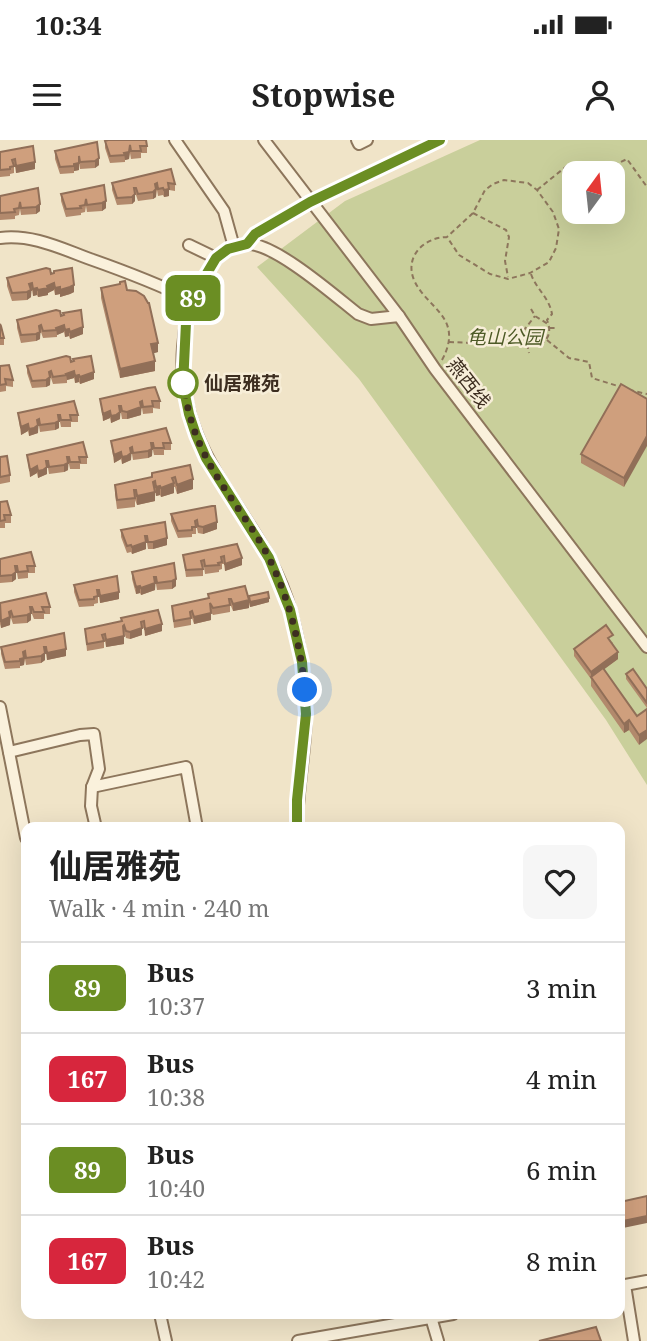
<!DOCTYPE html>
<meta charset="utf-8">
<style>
:root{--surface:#fff;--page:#f6f6f6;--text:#222;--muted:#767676;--line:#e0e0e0}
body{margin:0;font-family:"Noto Serif","Noto Sans SC",serif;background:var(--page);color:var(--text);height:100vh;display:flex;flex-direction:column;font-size:26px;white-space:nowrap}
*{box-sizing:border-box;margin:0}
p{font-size:23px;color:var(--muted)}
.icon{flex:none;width:38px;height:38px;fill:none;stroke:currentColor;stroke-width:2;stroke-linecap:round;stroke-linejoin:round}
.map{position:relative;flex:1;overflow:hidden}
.details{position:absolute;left:21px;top:682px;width:604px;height:497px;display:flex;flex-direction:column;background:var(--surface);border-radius:14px;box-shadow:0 7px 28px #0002}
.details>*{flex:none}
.badge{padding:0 14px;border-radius:10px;font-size:24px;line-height:46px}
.needle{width:46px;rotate:15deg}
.controls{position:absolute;left:562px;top:21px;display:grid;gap:14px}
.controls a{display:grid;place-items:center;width:63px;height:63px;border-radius:14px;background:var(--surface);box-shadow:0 7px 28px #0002;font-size:35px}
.you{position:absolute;width:35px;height:35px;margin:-18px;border:5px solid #fff;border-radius:50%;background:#1a73e8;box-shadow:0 0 0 10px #1a73e833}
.map>.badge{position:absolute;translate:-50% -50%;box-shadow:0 0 0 4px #fff}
.round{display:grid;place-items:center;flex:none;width:74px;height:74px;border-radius:14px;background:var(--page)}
.headline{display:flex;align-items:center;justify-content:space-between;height:119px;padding:0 28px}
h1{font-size:33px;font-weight:700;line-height:52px}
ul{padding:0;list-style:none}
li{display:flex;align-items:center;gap:21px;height:91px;padding:0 28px;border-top:2px solid var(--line)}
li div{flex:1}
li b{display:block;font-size:26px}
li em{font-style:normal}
li .badge{min-width:77px;font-weight:700;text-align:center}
.status{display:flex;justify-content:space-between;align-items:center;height:49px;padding:0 35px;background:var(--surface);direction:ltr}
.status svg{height:19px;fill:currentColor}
header{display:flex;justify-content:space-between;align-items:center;height:91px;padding:0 28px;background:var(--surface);font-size:32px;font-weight:700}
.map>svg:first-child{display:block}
.green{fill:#c9cf9b;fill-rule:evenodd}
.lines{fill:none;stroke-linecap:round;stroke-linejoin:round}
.minor-casing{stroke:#8d765c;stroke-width:14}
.path{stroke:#8d765c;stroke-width:2;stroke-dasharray:5 3.5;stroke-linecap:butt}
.minor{stroke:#faf1dc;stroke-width:10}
.wall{fill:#b2896c}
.shaded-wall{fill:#916f58}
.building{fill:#cf9f7d;stroke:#916f58;stroke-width:2}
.line-casing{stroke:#fff;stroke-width:16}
.line{stroke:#6b8e23;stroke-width:10}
.walk{stroke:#3d2e20;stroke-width:7;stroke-dasharray:0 12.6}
.stop-dot{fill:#fff;stroke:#6b8e23;stroke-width:3.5}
.labels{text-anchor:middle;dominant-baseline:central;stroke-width:5;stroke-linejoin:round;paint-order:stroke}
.park-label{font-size:19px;font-style:italic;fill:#4d5a26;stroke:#f7eed8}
.stop-label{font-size:19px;font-weight:bold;fill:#3d2e20;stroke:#f7eed8;text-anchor:start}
.street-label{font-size:19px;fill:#3d2e20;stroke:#f7eed8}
</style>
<div class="status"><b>10:34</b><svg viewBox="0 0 49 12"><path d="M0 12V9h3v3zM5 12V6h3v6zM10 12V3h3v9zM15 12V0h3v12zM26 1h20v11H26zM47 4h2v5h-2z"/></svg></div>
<header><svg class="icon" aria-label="menu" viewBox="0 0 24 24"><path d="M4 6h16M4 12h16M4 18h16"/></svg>Stopwise<svg class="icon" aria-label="person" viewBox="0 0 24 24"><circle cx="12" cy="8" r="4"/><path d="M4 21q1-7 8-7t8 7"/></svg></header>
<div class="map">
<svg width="647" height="1201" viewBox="0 0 647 1201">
<rect width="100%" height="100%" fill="#f0e4c8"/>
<!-- green -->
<path class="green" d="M 480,0 L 647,0 L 647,645 L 606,580 L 359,239 L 257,127 L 345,61 ZM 574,33 L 612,33 L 612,72 L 574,72 Z"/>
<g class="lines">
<!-- minor casing -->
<g class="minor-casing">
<g id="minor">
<polyline points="175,0 224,71 234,107"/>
<polyline points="264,0 399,176 435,229 647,507"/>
<polyline points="357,0 359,4 367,0"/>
<path d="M 0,98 C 32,94 60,108 90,119 C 124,131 158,144 191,160"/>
<polyline points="247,104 255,94 310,62 440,0"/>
<polyline points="189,105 216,118"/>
<polyline points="0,567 26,698"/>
<polyline points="9,612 80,595 94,594 99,629 92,647 91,666 96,688"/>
<polyline points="92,647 186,627 197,688"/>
<path d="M 297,688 C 297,649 306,610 306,572 C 306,538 300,505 291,472 C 265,374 174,320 183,207 C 185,192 185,175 191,160 C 196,148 206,136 212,124 C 219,113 235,104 248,104 C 276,104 335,156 358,174 L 371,179 L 399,176"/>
<polyline points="625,1145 634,1201"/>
<polyline points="620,1146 647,1141"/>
<polyline points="160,1174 166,1201"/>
<polyline points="430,1174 438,1201"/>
<polyline points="298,1201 453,1174"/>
</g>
</g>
<!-- path -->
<g class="path">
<polyline points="598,33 627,19 647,47"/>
<polyline points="537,50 568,25 574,35"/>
<polyline points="473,73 506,90 509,97 505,121 508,137"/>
<path d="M 531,134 C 536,149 549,157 552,174 L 547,180 C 551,190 550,198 541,204"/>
<polyline points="531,169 535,176 548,184"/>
<polyline points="518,197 529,204 533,193 543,188 558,188"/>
<polyline points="532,199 541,204 544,210"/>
<polyline points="547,200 569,218 589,222 592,238 621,247"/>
<polyline points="449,202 475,203 521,194 535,176"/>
<polyline points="527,204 529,213"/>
<path d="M 442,220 C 465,177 426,168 414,140 C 404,116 425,97 447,97 L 459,115 L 490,134 L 508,139 L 530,133 L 549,122 L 556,108 L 559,89 L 553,72 L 537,50 L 528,43 L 504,40 L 493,44 L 485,50 L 473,73 L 447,97"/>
<polyline points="629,250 647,254"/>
</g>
<!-- minor -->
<use href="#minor" class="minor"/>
</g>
<!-- wall -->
<g class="wall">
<polygon points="105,1 147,6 147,13 141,13 141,18 131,19 130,13 129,19 125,20 125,22 110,23 105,8"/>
<polygon points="97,2 99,25 95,28 80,29 79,23 79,30 74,31 74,33 60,34 55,19 55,11"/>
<polygon points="0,12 35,29 16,33 15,27 14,27 14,33 10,34 10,36 0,37"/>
<polygon points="171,29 175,44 175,51 169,50 169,56 164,57 163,55 158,56 157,50 156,57 153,59 138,61 136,55 135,55 135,61 132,64 117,65 112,50 112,43"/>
<polygon points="104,45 106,68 102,71 87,72 86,66 85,72 81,73 81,75 66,77 61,61 61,54"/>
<polygon points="38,48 40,71 36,74 21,75 20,69 19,75 15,76 15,79 0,80 0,56"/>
<polygon points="51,134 74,152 70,154 60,157 60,154 55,155 54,150 48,153 48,155 38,157 37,155 33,156 32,150 31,151 31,157 27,160 12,161 7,146 7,138"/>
<polygon points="101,148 127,150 158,212 153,213 155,231 120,238 101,158"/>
<polygon points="61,176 83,194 70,199 69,196 65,197 64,192 57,195 57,197 43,198 41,192 40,193 40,199 36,201 21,203 17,188 17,180"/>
<polygon points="0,184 4,198 4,205 0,205"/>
<polygon points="71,222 94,239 80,244 79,242 75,243 74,238 67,240 67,243 53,244 51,238 50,238 50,245 46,247 32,248 27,233 27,226"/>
<polygon points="0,226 13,240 13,247 6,246 6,251 0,252"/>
<polygon points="100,259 160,261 160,269 153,268 153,273 143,274 142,268 141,269 141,275 127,279 122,279 121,273 120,273 120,279 111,283 110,278 103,281"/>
<polygon points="647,259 624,347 581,323 581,314"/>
<polygon points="18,273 78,275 78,282 71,282 71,287 61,287 60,282 59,282 59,288 55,290 40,292 39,286 38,286 38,293 29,296 28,291 21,295"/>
<polygon points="111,301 171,303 171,310 164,310 164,315 154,315 153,310 152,310 152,316 148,318 133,320 132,314 131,314 131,320 122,324 121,319 114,323"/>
<polygon points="27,315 87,317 87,324 80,324 80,329 70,329 69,324 68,324 68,330 64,332 49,334 48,328 47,328 47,334 38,338 37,333 30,337"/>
<polygon points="0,317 10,335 10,342 0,344"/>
<polygon points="190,325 193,349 177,354 175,347 174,347 174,353 161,357 160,355 156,356 155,351 155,361 137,365 135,360 135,367 117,369 115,354 115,345 152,337 152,333"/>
<polygon points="0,362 11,375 11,383 5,383 5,388 0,388"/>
<polygon points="171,374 217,389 203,394 198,393 197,388 196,388 196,394 192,394 192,397 178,398 171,381"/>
<polygon points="165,382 167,405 153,409 148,409 147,403 146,403 146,409 132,414 131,412 127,413 121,397 121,390"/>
<polygon points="237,404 242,425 225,431 224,424 222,424 222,429 219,430 219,432 205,434 204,427 203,428 203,436 186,437 183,415"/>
<polygon points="0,419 35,426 35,433 28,433 28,438 18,439 17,433 16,433 16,439 12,442 0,443"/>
<polygon points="174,423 176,446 172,449 157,450 156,444 155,444 155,450 141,455 140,453 136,454 132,439 132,432"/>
<polygon points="117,436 119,459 100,463 99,457 98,457 98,463 94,464 94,466 79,467 74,452 74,445"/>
<polygon points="208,454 249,458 269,462 250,467 249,464 249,468 233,471 231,466 230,466 230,472 213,475 211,472 211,480 194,484 192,478 191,479 191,485 174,488 172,466 208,458"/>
<polygon points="0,463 50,467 50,474 44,474 44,479 34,479 32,474 31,474 31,480 27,483 13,484 11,478 10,479 10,485 1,488 0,484"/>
<polygon points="158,470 162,491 145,496 144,488 142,489 142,495 130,499 126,498 124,492 123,493 124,504 106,507 105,501 104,502 104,508 87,511 85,489 121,482 121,478"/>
<polygon points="64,493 66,516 47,520 46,514 45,514 45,520 41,523 26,525 25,519 24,525 20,526 20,528 5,529 1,514 1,507"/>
<polygon points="613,502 612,503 618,519 604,529 637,576 647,569 639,605 629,590 624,593 591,546 591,539 574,516 574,509"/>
<polygon points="626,534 647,549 647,568 626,539"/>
</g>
<!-- shaded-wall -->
<g class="shaded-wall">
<polygon points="130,5 129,19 125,20 124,13"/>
<polygon points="79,16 79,30 74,31 74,24"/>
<polygon points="99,18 99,25 95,28 95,21"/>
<polygon points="35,22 35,29 16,33 16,26"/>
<polygon points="156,49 156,57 153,59 153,52"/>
<polygon points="169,49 169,56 164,57 164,50"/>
<polygon points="135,54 135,61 132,64 132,57"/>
<polygon points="106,61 106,68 102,71 102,63"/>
<polygon points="40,64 40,71 36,74 36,67"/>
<polygon points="32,143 31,157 27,160 27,152 29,144"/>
<polygon points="54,143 54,150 48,153 48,155 38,157 38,150"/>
<polygon points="74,145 74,152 70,154 60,157 60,150"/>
<polygon points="60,147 60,154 55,155 55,148"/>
<polygon points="37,148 37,155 33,156 33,149"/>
<polygon points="41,185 40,199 36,201 36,194 39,186"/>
<polygon points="64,185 64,192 57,195 56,188"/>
<polygon points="83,187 83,194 70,199 70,192"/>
<polygon points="69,189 69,196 65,197 65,190"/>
<polygon points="158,203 158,212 151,214 151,204"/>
<polygon points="155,221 155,231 120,238 120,229"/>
<polygon points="51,231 50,245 46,247 46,240 49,232"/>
<polygon points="74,231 74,238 67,240 66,234"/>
<polygon points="94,232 94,239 80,244 80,237"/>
<polygon points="79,235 79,242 75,243 75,236"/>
<polygon points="142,261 141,275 127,279 127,272 140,262"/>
<polygon points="119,266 121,266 120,279 111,283 111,276"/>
<polygon points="110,271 110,278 103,281 103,274"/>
<polygon points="58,275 60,275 60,282 59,282 59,288 55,290 55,283"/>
<polygon points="39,279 38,293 29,296 29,289 37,280"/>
<polygon points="28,284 28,291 21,295 21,287"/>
<polygon points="647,296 647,306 624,347 624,338"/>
<polygon points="151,303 153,303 152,316 148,318 148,311"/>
<polygon points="132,307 131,320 122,324 122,317 130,308"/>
<polygon points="121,312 121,319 114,323 114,315"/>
<polygon points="67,317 69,317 68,330 64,332 64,325"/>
<polygon points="37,326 37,333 30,337 30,330"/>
<polygon points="47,327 47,334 38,338 38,331"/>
<polygon points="193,339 193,349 177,354 177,345"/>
<polygon points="174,343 174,353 161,357 161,348"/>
<polygon points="160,346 160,355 156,356 156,347"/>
<polygon points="155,352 155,361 137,365 137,356"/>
<polygon points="217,382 217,389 203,394 203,387"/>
<polygon points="167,398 167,405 153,409 153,402"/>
<polygon points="146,402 146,409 132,414 132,407"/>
<polygon points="242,418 242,425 225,431 225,424"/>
<polygon points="16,432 16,439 12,442 12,435"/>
<polygon points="154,437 156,437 155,450 141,455 141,448"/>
<polygon points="176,439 176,446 172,449 172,441"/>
<polygon points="140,446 140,453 136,454 136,447"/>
<polygon points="119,452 119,459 100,463 100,456"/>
<polygon points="269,458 269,462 250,467 250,462"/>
<polygon points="249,460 249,468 233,471 233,464"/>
<polygon points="30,467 32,467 32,474 31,474 31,480 27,483 27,475"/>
<polygon points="11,471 10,485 1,488 1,481 9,472"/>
<polygon points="211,473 211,480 194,484 194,477"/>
<polygon points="162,484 162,491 145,496 145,489"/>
<polygon points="142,488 142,495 130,499 130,492"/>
<polygon points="124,496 124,504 106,507 106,500"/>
<polygon points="66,509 66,516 47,520 47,513"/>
<polygon points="25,511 24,525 20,526 20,519 23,512"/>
<polygon points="618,512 618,519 591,539 591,532"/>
<polygon points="45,513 45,520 41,523 41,516"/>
<polygon points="629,580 629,590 624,593 624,584"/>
<polygon points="647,590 647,599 639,605 639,595"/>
<polygon points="647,1076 647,1083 623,1088 623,1081"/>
</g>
<!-- building -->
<g class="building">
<polygon points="108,0 146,0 147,6 140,6 141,11 131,11 130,5 129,12 124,13 125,15 110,16 105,1"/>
<polygon points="97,2 99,18 95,21 80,22 79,16 79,23 74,24 74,26 60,27 55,11"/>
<polygon points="33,6 35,22 16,26 15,19 12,20 14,26 10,27 10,29 0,30 0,12"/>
<polygon points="171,29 175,44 168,43 169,49 164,50 163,48 158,49 157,43 155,44 156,49 153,52 138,54 136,48 134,48 135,54 132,57 117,58 112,43"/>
<polygon points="104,45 106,61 102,63 87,65 86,59 85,65 80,66 81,68 66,69 61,54"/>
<polygon points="38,48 40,64 36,67 21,68 20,62 19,68 14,69 15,72 0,73 0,56"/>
<polygon points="46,128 50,129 51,134 54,133 54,131 72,128 74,145 70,147 60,150 60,147 55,148 54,143 47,146 48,148 38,150 37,148 33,149 32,143 29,144 31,150 27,152 12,153 7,138"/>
<polygon points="125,141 127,150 136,151 144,156 148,163 149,163 158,203 151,204 155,221 120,229 101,148 120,144 120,142"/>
<polygon points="56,170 60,171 61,176 64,175 63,173 81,170 83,187 70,192 69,189 65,190 64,185 56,188 57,190 43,191 41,185 39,186 40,192 36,194 21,195 17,180"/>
<polygon points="0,184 1,186 4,198 0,198"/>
<polygon points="66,216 70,217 71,222 74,221 73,219 91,216 94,232 80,237 79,235 75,236 74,231 66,234 67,235 53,237 51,231 49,232 50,237 46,240 32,241 27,226"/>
<polygon points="9,225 13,240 5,239 6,244 0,245 0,226"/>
<polygon points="621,244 647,259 647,296 624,338 581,314"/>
<polygon points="155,247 160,261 152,261 153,266 143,267 142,261 140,262 141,267 127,272 122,271 121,266 119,266 120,272 116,275 111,276 110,271 103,274 100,259 148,248"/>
<polygon points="74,261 78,275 70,275 71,280 61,280 60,275 58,275 59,281 55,283 40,285 39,279 37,280 38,285 34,288 29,289 28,284 21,287 18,273"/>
<polygon points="166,288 171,303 163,303 164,308 154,308 153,303 151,303 152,309 148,311 133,313 132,307 130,308 131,313 127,316 122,317 121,312 114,315 111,301"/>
<polygon points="83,302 87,317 79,317 80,322 70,322 69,317 67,317 68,323 64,325 49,327 48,321 46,321 47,327 43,330 38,331 37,326 30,330 27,315"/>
<polygon points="7,316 10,335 0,337 0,317"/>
<polygon points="190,325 193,339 177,345 175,337 172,338 174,343 161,348 160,346 156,347 155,341 153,342 155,352 137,356 136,350 134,350 135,358 117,360 115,345 152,337 152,333"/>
<polygon points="7,361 11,375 4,375 5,380 0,381 0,362"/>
<polygon points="212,366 215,366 217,382 203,387 198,386 197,380 195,381 196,387 192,387 192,390 178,391 171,374"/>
<polygon points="165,382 167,398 153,402 148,402 147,396 145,396 146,402 132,407 131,405 127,406 121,390"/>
<polygon points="237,404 242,418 225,424 224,416 221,417 222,422 218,423 219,425 205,426 204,420 201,421 203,429 186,430 183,415"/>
<polygon points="31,412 35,426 27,426 28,431 18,432 17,426 15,426 16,432 12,435 0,436 0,419"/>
<polygon points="174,423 176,439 172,441 157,443 156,437 154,437 155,443 141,448 140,446 136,447 132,432"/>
<polygon points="117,436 119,452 100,456 99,450 97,450 98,456 94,457 94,459 79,460 74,445"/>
<polygon points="245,446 249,460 233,464 231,459 229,459 230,465 213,468 210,463 211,473 194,477 192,471 190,472 191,478 174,481 172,466 209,458 208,454"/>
<polygon points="268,452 269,458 250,462 249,456"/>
<polygon points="46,453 50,467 42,467 44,472 34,472 32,467 30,467 31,473 27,475 13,477 11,471 9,472 10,477 1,481 0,463"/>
<polygon points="158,470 162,484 145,489 144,481 141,482 142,488 130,492 126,491 124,485 123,486 124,496 106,500 105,494 102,495 104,501 87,504 85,489 122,481 121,478"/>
<polygon points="606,485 613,495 608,498 618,512 591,532 574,509"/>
<polygon points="64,493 66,509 47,513 46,507 44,507 45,513 41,516 26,518 25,511 23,512 24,518 20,519 20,521 5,522 1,507"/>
<polygon points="603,528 637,576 647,569 647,590 639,595 629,580 624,584 591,537"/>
<polygon points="633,529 647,549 647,563 626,534"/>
<polygon points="647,1056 647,1076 623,1081 620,1062"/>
<polygon points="596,1187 601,1201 539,1201"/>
</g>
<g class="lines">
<!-- line casing -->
<g class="line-casing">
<polyline id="line" points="297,688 297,660 306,574 302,522 290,470 269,418 206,318 196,295 189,274 183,245 186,183 191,160 216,118 228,109 247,104 255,94 310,62 440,0"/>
</g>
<!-- line -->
<use href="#line" class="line"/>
<!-- walk -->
<path class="walk" d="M 183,243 C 187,268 193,292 205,315 C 223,352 252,383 270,420 C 290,461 300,504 305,550"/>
</g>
<!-- markers -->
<circle class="stop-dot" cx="183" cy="243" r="14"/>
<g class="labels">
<!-- park labels -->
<g class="park-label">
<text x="505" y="197">龟山公园</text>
</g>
<!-- stop labels -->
<g class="stop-label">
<text x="204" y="243">仙居雅苑</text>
</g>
<!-- street labels -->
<g class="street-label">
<text transform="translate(469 243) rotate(52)">燕西线</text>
</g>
</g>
</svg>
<div class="controls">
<a><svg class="needle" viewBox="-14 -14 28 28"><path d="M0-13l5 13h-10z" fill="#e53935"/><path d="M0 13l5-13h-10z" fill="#767676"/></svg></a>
</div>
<div class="you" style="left:305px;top:550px"></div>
<b class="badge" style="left:193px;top:158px;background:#6b8e23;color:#fff">89</b>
<section class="details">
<div class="headline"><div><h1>仙居雅苑</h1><p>Walk · 4 min · 240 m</p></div><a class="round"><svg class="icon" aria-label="heart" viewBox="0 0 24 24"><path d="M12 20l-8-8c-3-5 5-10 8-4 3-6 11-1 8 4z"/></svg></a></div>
<ul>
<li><span class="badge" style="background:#6b8e23;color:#fff">89</span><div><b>Bus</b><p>10:37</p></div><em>3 min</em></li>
<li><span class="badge" style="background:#d7263d;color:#fff">167</span><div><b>Bus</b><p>10:38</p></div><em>4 min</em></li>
<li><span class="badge" style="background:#6b8e23;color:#fff">89</span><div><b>Bus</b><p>10:40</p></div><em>6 min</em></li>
<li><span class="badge" style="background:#d7263d;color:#fff">167</span><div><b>Bus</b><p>10:42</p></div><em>8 min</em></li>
</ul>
</section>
</div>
